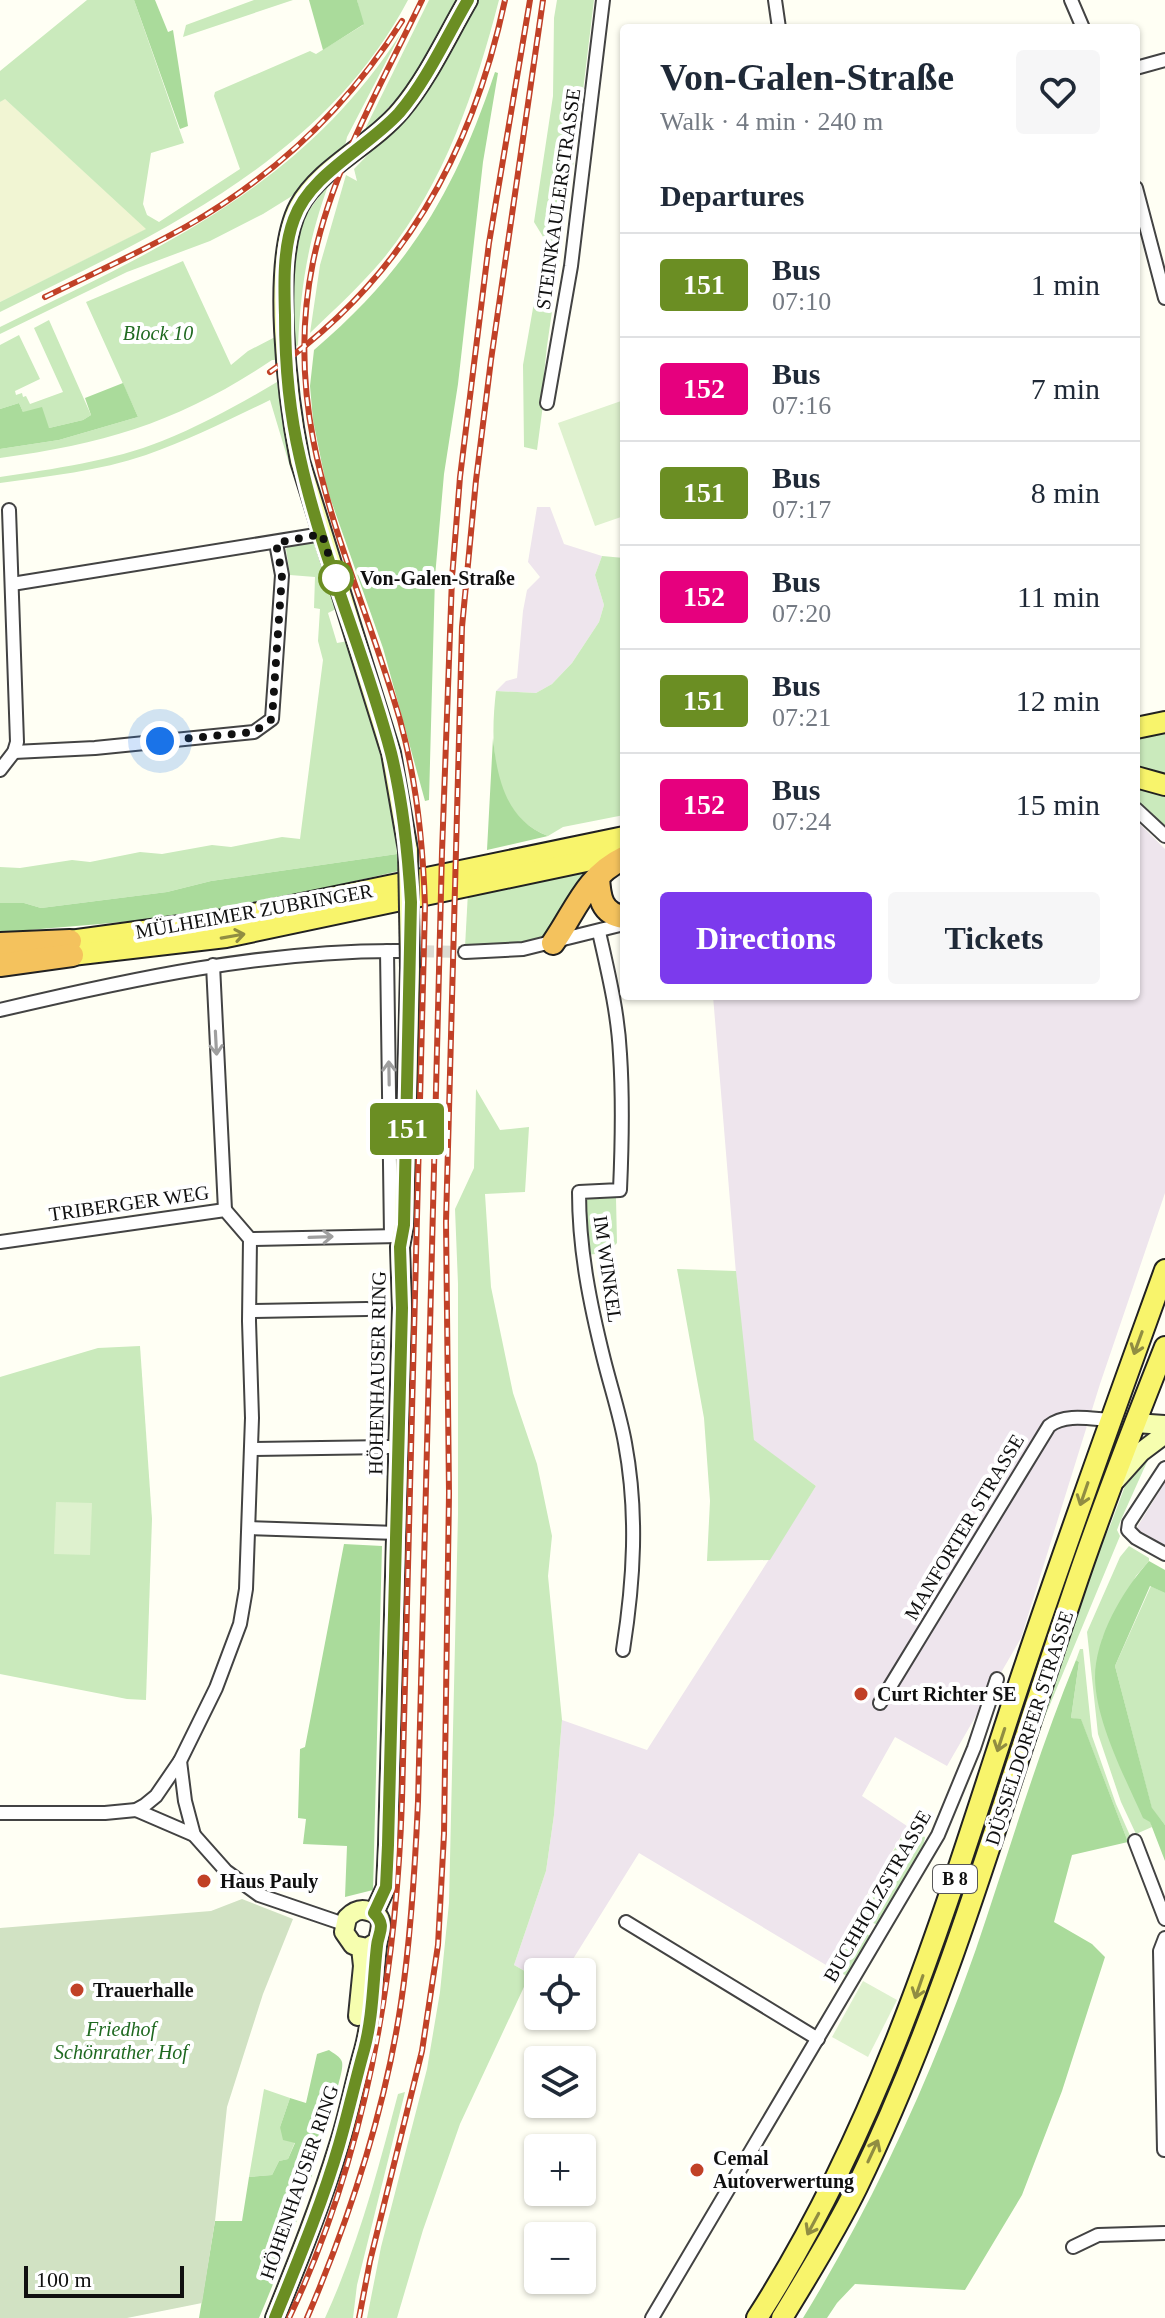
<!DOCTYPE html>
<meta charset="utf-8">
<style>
:root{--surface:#fff;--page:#f6f6f7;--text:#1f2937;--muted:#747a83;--line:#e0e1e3;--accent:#7c3aed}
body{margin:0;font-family:"Times New Roman",serif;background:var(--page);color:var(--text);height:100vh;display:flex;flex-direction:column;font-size:30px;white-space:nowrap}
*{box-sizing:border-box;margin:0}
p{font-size:26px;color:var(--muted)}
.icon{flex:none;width:44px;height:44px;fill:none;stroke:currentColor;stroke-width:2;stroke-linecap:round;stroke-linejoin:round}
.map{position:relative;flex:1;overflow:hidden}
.sheet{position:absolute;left:620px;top:24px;width:520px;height:976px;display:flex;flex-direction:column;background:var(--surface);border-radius:8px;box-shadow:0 2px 6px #0004}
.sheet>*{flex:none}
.badge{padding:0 16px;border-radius:6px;font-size:28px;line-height:52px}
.tools{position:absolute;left:524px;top:1958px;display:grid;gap:16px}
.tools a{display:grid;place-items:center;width:72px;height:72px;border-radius:8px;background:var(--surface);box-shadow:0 2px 6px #0004;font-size:40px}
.scale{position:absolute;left:24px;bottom:20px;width:160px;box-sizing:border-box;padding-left:8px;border:4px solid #101010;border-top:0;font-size:22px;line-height:28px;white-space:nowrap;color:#101010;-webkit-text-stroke:6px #fff;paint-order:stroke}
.you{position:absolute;width:40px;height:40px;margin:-20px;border:6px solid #fff;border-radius:50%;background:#1a73e8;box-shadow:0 0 0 12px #1a73e833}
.map>.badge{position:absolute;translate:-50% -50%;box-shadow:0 0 0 4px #fff}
h2{padding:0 40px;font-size:30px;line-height:72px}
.round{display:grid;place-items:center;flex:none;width:84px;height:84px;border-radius:8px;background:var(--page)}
.head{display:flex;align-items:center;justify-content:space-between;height:136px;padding:0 40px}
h1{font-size:38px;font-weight:600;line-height:60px}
.button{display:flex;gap:16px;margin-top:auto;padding:16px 40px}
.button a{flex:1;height:92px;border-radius:8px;background:var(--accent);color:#fff;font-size:32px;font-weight:600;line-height:92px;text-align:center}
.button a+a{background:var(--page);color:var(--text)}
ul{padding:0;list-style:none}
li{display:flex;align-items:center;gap:24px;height:104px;padding:0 40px;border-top:2px solid var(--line)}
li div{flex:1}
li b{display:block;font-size:30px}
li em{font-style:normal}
li .badge{min-width:88px;font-weight:700;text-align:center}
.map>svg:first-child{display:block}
.industrial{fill:#eee5ed}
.farmland{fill:#f1f5d3}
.green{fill:#caeabc}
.forest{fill:#aadb9b}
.cemetery{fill:#d1e2c3}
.pitch{fill:#def1ce}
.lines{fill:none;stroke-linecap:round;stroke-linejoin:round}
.street-tunnel{stroke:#dbdbd2;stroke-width:12;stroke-dasharray:12 6;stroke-linecap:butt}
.street-casing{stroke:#434343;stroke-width:16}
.secondary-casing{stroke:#323232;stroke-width:22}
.primary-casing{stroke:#212121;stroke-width:24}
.highway-casing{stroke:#212121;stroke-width:26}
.street{stroke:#fff;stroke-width:12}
.secondary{stroke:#f6feaf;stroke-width:18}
.primary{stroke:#f8f46b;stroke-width:20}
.highway{stroke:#f4c25d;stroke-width:22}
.rail-casing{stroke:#c14127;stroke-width:6}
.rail{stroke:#fff;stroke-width:3;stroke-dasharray:9;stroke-linecap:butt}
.secondary-bridge-casing{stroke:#323232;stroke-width:22;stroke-linecap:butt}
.secondary-bridge{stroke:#f6feaf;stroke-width:18}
.oneway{stroke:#908d42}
.oneway2{stroke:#9f9f9f}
.line-casing{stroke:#fff;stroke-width:18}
.line{stroke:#6b8e23;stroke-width:12}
.walk{stroke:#101010;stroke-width:8;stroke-dasharray:0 14.4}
.stop-dot{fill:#fff;stroke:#6b8e23;stroke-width:4}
.poi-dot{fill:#c14127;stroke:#fff;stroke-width:3}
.labels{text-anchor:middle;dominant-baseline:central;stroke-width:8;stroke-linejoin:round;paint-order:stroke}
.shield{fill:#fff;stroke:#585858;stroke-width:2}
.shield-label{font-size:18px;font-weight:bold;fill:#101010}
.street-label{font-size:20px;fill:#101010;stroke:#fff}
.park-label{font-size:20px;font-style:italic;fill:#1f6920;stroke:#fff}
.stop-label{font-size:20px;font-weight:bold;fill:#101010;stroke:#fff;text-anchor:start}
.poi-label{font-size:20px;font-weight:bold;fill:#101010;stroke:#fff;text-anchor:start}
</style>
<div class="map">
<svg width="1165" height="2318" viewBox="0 0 1165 2318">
<rect width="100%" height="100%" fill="#fffff4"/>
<!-- industrial -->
<g class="industrial">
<polygon points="537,507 550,507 564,544 602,556 595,575 604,605 599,622 572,663 552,684 536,693 496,691 506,681 517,678 523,611 527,590 540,577 528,562"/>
<polygon points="1136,820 1165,849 1165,1193 1100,1384 1021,1638 947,1766 895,1737 862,1796 907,1826 826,1965 639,1853 565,1972 538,1972 538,1978 530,1974 514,1965 546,1871 554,1815 562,1720 647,1750 816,1486 754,1441 742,1346 713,996 1136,996"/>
<polygon points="1165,1482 1165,1545 1136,1529"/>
</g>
<!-- farmland -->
<polygon class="farmland" points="4,98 147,229 0,302 0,102"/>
<!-- green -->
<g class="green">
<path d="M 87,0 L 134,0 L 184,143 L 151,153 L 143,204 L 147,215 L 159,222 L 240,169 L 214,96 L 215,92 L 310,51 L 316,54 L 363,25 L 357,0 L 408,0 C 323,161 155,235 0,312 L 0,302 L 146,229 L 5,99 L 0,102 L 0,71 Z"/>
<polygon points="254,0 293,0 183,37 186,25"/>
<polygon points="429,0 459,0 407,87 367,131 366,127"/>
<path d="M 477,0 L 499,0 C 475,92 444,185 383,259 C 360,286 335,309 310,333 L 320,265 L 346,175 L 357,181 L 354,169 L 417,104 Z"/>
<polygon points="557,0 594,0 578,132 547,346 544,374 546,382 537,450 524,447 523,365 545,240 534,222 553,96 554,18"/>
<path d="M 401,33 L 347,137 L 344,150 L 316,171 L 292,196 L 263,214 L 210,241 L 127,272 L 0,334 L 0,327 C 158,249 301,188 401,33 Z"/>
<path d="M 329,183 C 308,241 301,284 298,345 L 291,350 L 292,269 L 299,224 Z"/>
<path d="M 183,261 L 231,365 L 248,351 L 277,336 L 279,360 L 272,360 C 181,421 108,443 0,458 L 0,449 L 59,440 L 138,417 L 86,302 Z"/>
<polygon points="49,320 91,415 83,420 49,428 23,412 19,403 0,409 0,345 19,335 40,379 15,391 16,395 22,393 23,397 26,396 30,404 63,392 34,328"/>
<path d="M 277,382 L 293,470 L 291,470 L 270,400 C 229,420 189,440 146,455 C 99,471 49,476 0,483 L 0,477 C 52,469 113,461 162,441 C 202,425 240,404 277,382 Z"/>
<path d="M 316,540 L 336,609 L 328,613 L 337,643 L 348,641 C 369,711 394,780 397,854 L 211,881 L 167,892 L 41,908 L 24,903 L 0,903 L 0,867 L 20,868 L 72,860 L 90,862 L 140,852 L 162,854 L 212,845 L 231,847 L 282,837 L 300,839 L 323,660 L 318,641 L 320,609 L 314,608 L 315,577 L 290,575 L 286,549 L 288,546 Z"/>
<path d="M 602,556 L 624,558 L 624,815 L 563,827 L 548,836 C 490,814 490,743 496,691 L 536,693 L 552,684 L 572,663 L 599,622 L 604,605 L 595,575 Z"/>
<polygon points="1165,728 1165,776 1136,768 1136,734"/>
<polygon points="1136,784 1165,793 1165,826 1162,827 1136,803"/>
<path d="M 596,865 L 551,937 C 523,945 494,947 465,947 L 468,892 Z"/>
<polygon points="476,1089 500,1130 529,1127 525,1192 485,1194 491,1287 513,1393 537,1464 552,1536 548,1576 562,1720 554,1815 546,1871 514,1965 530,1974 460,2124 423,2230 397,2318 367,2318 381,2247 427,2069 440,1992 449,1903 458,1514 458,1284 455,1209 474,1168"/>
<polygon points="614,1196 616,1198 617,1243 614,1246 603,1247 603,1253 587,1255 583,1203 590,1197"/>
<polygon points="677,1269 736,1271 754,1440 816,1486 770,1560 707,1561 710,1501 704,1418"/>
<polygon points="140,1346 152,1519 146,1700 127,1699 0,1674 0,1377 98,1348"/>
<polygon points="1151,1453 1120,1522 1117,1530 1120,1536 1044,1719 944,2013 941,2012 1087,1576 1110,1526 1128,1478"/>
<polygon points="1106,1456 1110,1458 1067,1575 1055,1626 956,1928 857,2172 773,2318 765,2318 812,2240"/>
<polygon points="1129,1546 1149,1558 1149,1561 1136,1576 1102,1639 1152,1827 1136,1834 1121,1802 1098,1734 1087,1632 1120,1557"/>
<polygon points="1151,1586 1165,1593 1165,1825 1152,1809 1115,1666"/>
<polygon points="1080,1649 1083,1649 1092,1736 1116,1804 1132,1840 1128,1842 1081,1720 1071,1718 1079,1662 1076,1660"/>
<polygon points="906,1829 925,1837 923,1850 878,1925 856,1916"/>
<polygon points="851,1924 870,1936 847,1976 826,1965"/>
<polygon points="264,2089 290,2098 280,2127 295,2142 288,2159 279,2161 272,2175 249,2177"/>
<path d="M 405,2092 L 357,2285 L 353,2318 L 325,2318 C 358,2246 378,2170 398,2094 Z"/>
</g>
<!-- forest -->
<g class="forest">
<polygon points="134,0 155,0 168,32 173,30 188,126 180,129"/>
<polygon points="309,0 357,0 364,24 323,50"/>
<path d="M 495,72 L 498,73 L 483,162 L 458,384 L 444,474 L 435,577 L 429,800 L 425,801 L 383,648 L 327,489 L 313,420 L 310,386 L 314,350 C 410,268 455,191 495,72 Z"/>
<polygon points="123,383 138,417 59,440 0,449 0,409 19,403 23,412 42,407 49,428 83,420 91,415 85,398"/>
<path d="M 493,738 C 497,778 506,820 548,836 L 487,850 Z"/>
<path d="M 397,854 L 399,871 C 331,886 263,904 195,914 C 130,923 65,926 0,933 L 0,903 L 24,903 L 41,908 L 167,892 L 211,881 Z"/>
<polygon points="344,1544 382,1546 373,1890 345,1897 347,1846 303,1844 306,1819 298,1818 300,1749 305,1747"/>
<path d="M 1149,1561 L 1165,1570 L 1165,1593 L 1150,1586 L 1115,1666 L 1152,1808 L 1165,1825 L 1165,1861 L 1150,1822 L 1143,1818 C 1125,1777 1096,1723 1095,1678 C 1095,1637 1123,1590 1149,1561 Z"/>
<path d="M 1076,1660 L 1079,1662 L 1071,1718 L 1081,1719 L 1128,1842 L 1072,1855 L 1054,1922 L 1092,1944 L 1105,1957 L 1062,2091 L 1022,2195 L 965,2290 L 855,2284 L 837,2303 L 827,2318 L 803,2318 C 874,2202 931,2077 976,1949 C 1009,1852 1037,1755 1076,1660 Z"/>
<path d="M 329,2050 C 333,2053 341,2057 342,2062 C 344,2070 335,2094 333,2104 C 313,2177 289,2248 259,2318 L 199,2318 L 215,2221 L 242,2221 L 249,2177 L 272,2175 L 279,2161 L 288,2159 L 295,2143 L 283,2140 L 280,2127 L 290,2098 L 306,2103 L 317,2054 Z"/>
</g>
<!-- cemetery -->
<polygon class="cemetery" points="242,1899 293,1919 263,1994 227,2107 215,2221 202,2303 127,2318 0,2318 0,1928 211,1911"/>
<!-- pitch -->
<g class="pitch">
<polygon points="624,400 624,516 595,526 558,423"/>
<polygon points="56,1502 92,1503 90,1555 54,1554"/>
<polygon points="863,1981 897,2000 868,2057 832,2037"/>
</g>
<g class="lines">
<!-- street-tunnel -->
<polyline class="street-tunnel" points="404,951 465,952"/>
<!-- street casing -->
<g class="street-casing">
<g id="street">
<polyline points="775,0 779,28"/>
<polyline points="1071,0 1083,28"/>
<polyline points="1136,68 1165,60"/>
<polyline points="1136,188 1165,298"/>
<polyline points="547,403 571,266 603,0"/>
<polyline points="12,584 322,534"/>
<polyline points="14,752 95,748 254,732 272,719 282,575 276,543"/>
<polyline points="0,770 14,752 17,742 9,510"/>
<polyline points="1136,809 1165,836"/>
<path d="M 599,932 C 608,972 618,1012 620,1054 C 623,1099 622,1145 620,1190 L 579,1192 C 579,1250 590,1304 604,1360 C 611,1388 620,1415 625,1443 C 638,1513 634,1580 623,1650"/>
<polyline points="387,951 391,1235"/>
<polyline points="465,952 523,949 624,924"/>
<polyline points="213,965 225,1210"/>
<path d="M 0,1010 C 131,979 265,950 401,951"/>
<polyline points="250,1239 399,1236"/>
<polyline points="0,1242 225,1210 250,1239 249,1321 252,1418 246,1589 240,1624 216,1688 180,1761 156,1796 145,1805 136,1810 105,1813 0,1813"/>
<polyline points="250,1311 367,1309"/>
<polyline points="251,1449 389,1447"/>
<polyline points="1165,1468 1129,1523 1128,1530 1136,1538 1165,1554"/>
<polyline points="249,1528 397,1533"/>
<path d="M 880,1703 L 1049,1426 C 1065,1413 1091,1419 1110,1420"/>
<polyline points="180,1761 185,1801 194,1835"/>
<polyline points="136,1810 194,1835 226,1871 259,1895 344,1924"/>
<polyline points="1135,1841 1165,1919"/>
<polyline points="626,1922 818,2039"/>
<polyline points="1164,2150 1160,1951 1165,1938"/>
<polyline points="1073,2247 1098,2235 1165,2233"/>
<polyline points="652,2318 938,1835 974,1748 997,1679"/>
</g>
</g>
<!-- secondary casing -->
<g class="secondary-casing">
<g id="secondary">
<path d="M 408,850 L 391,753 L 300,461 C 288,401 270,260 299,206 C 320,167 372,145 401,110 C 428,78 447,36 468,0"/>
<polyline points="1135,1423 1165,1425"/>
<polyline points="1116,1480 1141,1452 1165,1434"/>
<polyline points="374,1913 386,1887 388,1845 402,1308 400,1247 404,1225 410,968"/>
<polyline points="358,2016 363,1966 361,1948"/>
<path d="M 275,2318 C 298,2261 321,2204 339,2145 C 349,2114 355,2081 364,2050 C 373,2017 373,1980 377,1946 C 378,1934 389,1916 368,1911 C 359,1908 353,1912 347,1918 L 344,1932 L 353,1945 L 367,1948 L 377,1942"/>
</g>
</g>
<!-- primary casing -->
<g class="primary-casing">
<g id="primary">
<polyline points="1136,728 1165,722"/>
<polyline points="1136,777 1165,785"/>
<polyline points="70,941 225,920 624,837"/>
<polyline points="72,955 226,937 624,853"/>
<path d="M 757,2318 C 880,2126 942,1919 1012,1705 C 1060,1559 1113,1414 1165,1270"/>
<path d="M 782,2318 C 808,2275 835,2232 857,2187 C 949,1998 1004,1795 1072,1596 C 1100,1512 1132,1430 1165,1347"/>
</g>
</g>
<!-- highway casing -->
<g class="highway-casing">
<g id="highway">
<path d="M 598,877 C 599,896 601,914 624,917"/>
<path d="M 553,943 C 575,912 586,876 624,858"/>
<polyline points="0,944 70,941"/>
<polyline points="0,965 72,955"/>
</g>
</g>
<!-- street -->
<use href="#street" class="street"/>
<!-- secondary -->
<use href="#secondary" class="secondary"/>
<!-- primary -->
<use href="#primary" class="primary"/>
<!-- highway -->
<use href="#highway" class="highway"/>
<!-- rail casing -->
<g class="rail-casing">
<g id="rail">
<path d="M 45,297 C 92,274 141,252 187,226 C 275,176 348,106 402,21"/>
<path d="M 270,372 C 402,281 472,154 505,0"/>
<path d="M 289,2318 C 366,2156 396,1978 402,1800 L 425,906 C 423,843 417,782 400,720 C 355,563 278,432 313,262 C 332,169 381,85 422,0"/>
<path d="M 307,2318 C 350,2217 385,2111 401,2003 C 411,1936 415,1869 418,1802 L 442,852 L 452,578 L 460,477 L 489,243 L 530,0"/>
<polyline points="359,2318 370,2261 422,2051 438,1945 444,1834 449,1493 446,1222 462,627 476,480 491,360 543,0"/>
</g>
</g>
<!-- rail -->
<use href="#rail" class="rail"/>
<!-- secondary-bridge casing -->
<g class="secondary-bridge-casing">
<polyline id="secondary-bridge" points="408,850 410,968"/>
</g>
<!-- secondary-bridge -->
<use href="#secondary-bridge" class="secondary-bridge"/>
</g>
<!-- one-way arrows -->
<defs><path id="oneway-shaft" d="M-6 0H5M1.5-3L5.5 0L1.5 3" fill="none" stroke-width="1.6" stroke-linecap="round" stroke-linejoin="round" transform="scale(2)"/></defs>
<g class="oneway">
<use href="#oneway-shaft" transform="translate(233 936) rotate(-10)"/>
<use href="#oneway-shaft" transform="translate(1138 1343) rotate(110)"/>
<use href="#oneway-shaft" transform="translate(1084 1494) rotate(109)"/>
<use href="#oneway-shaft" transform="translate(1001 1740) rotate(108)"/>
<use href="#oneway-shaft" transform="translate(919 1987) rotate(109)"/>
<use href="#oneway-shaft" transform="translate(873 2151) rotate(-65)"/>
<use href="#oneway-shaft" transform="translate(813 2224) rotate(118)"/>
</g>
<g class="oneway2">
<use href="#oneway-shaft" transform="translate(216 1043) rotate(87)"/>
<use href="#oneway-shaft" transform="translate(389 1073) rotate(-91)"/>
<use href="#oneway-shaft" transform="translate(321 1237) rotate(-2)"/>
</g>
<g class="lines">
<!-- line casing -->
<g class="line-casing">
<path id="line" d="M 275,2318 C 298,2261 322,2204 339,2145 C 348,2114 355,2082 364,2050 C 373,2017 373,1981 377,1946 C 378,1933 387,1926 374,1913 L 386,1887 L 388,1845 L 402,1308 L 400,1247 L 404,1225 L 411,902 C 408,851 403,802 391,753 C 365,653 322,559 300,458 C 289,411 285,363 285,315 C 284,284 283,248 294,219 C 310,174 367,148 399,113 C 426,82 447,36 468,0"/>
</g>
<!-- line -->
<use href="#line" class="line"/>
<!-- walk -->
<polyline class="walk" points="160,741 254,732 272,719 282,575 276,543 322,534 336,578"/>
</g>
<!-- markers -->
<circle class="stop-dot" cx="336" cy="578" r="16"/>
<g class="poi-dot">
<circle cx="861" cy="1694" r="8"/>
<circle cx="204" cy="1881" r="8"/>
<circle cx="77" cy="1990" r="8"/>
<circle cx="697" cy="2170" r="8"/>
</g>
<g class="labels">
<!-- shield labels -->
<rect class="shield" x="933" y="1865" width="44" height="28" rx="6"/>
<g class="shield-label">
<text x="955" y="1879">B 8</text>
</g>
<!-- street labels -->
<g class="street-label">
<text transform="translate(558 199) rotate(-82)">STEINKAULERSTRASSE</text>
<text transform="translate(254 911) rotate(-10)">MÜLHEIMER ZUBRINGER</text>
<text transform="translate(129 1203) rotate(-8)">TRIBERGER WEG</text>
<text transform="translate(608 1269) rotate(82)">IM WINKEL</text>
<text transform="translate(377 1373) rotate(-89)">HÖHENHAUSER RING</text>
<text transform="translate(964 1527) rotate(-59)">MANFORTER STRASSE</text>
<text transform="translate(1029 1728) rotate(-72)">DÜSSELDORFER STRASSE</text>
<text transform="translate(877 1896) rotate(-60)">BUCHHOLZSTRASSE</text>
<text transform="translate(299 2182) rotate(-71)">HÖHENHAUSER RING</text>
</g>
<!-- park labels -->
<g class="park-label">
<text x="158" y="333">Block 10</text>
<text x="121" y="2029">Friedhof<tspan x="121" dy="23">Schönrather Hof</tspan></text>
</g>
<!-- stop labels -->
<g class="stop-label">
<text x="360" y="578">Von-Galen-Straße</text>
</g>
<!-- poi labels -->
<g class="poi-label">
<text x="877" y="1694">Curt Richter SE</text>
<text x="220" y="1881">Haus Pauly</text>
<text x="93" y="1990">Trauerhalle</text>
<text x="713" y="2158">Cemal<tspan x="713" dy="23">Autoverwertung</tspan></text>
</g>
</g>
</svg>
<div class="tools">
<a><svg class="icon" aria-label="locate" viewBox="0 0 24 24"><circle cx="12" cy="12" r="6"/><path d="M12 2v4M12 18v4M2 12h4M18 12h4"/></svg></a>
<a><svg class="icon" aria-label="layers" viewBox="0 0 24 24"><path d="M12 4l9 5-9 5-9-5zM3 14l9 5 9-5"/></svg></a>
<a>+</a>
<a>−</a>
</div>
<div class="scale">100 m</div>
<div class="you" style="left:160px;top:741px"></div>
<b class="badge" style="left:407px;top:1129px;background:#6b8e23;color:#fff">151</b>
<section class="sheet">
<div class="head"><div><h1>Von-Galen-Straße</h1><p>Walk · 4 min · 240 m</p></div><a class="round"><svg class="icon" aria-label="heart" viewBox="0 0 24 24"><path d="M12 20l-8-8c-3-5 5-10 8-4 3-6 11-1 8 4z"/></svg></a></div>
<h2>Departures</h2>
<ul>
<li><span class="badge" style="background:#6b8e23;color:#fff">151</span><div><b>Bus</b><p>07:10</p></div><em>1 min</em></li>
<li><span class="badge" style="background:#e6007e;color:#fff">152</span><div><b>Bus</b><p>07:16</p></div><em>7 min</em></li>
<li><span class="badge" style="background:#6b8e23;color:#fff">151</span><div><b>Bus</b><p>07:17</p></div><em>8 min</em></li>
<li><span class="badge" style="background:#e6007e;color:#fff">152</span><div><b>Bus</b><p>07:20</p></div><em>11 min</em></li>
<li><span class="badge" style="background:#6b8e23;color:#fff">151</span><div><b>Bus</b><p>07:21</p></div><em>12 min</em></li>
<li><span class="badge" style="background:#e6007e;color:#fff">152</span><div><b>Bus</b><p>07:24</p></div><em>15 min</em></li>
</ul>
<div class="button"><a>Directions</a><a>Tickets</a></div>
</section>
</div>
